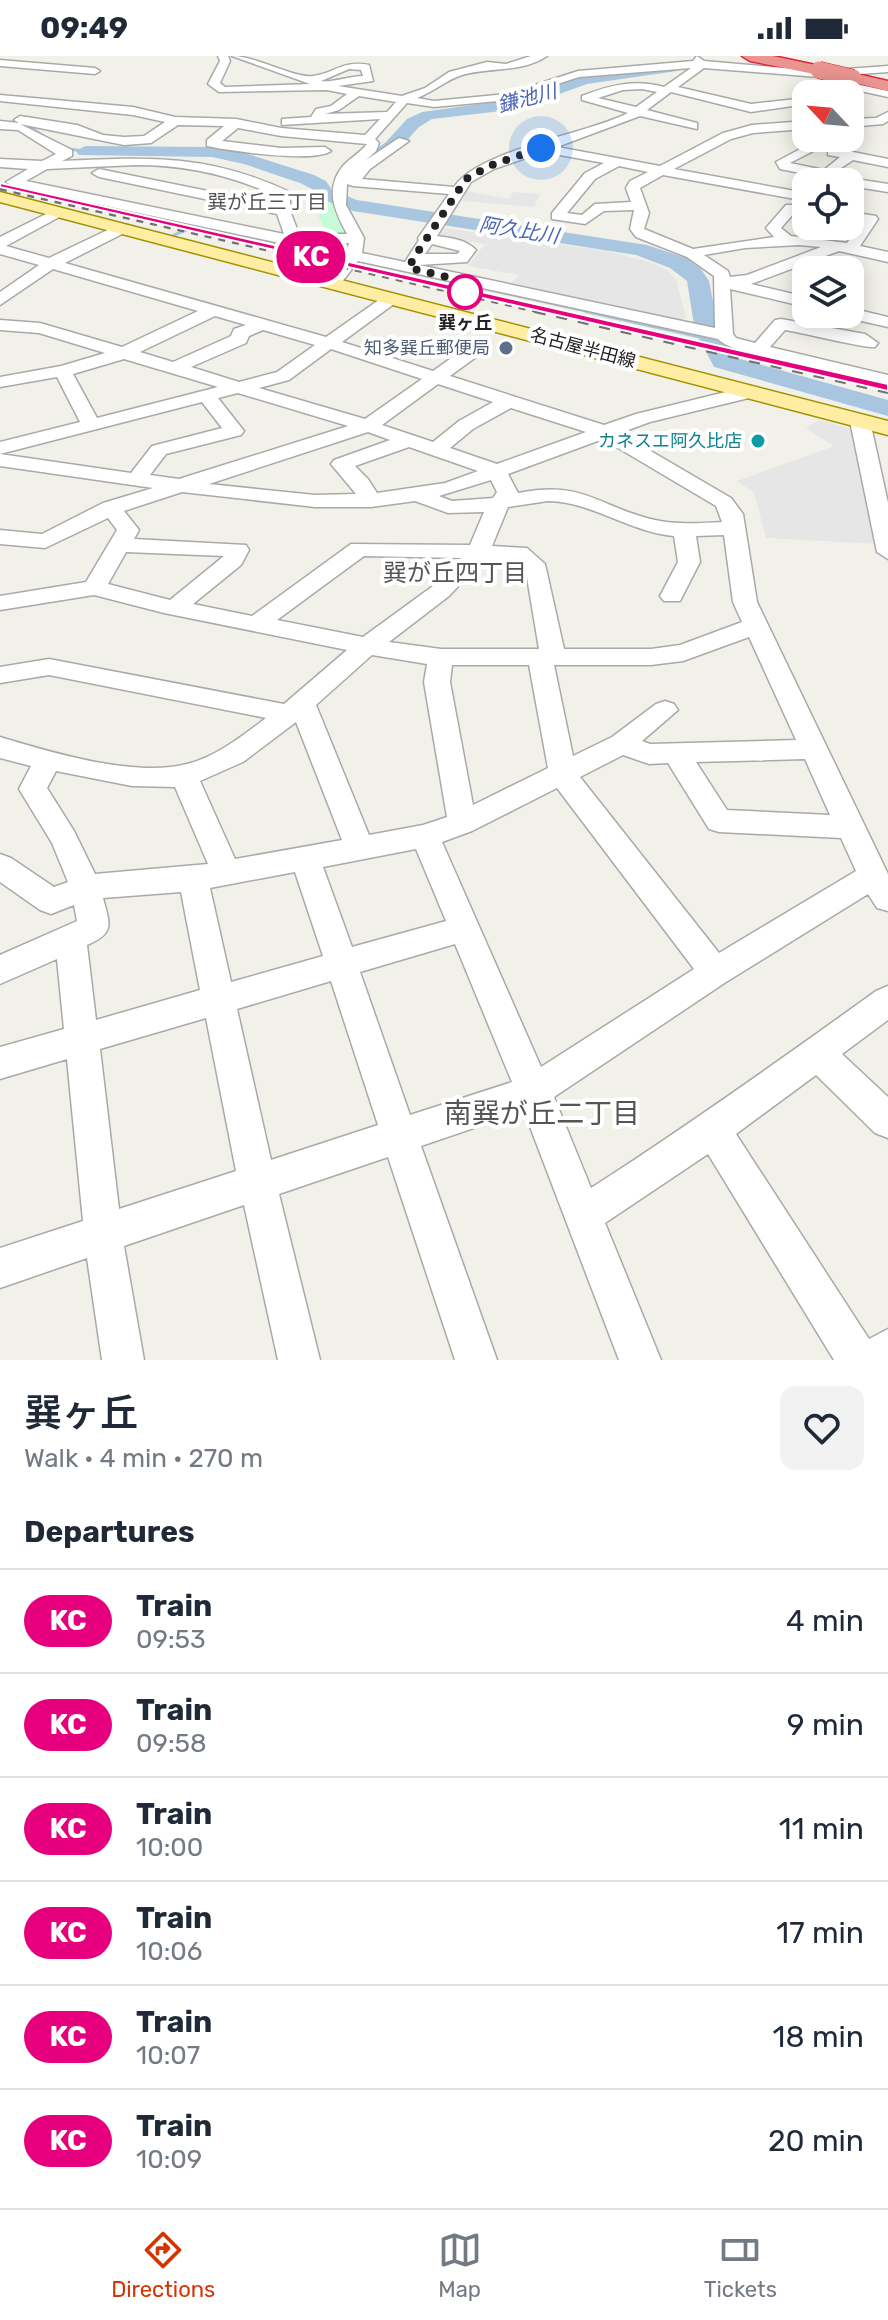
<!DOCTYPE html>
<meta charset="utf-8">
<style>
:root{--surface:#fff;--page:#f2f2f3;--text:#1f2937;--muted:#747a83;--line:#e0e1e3;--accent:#d43400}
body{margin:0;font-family:Rubik,"Noto Sans JP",sans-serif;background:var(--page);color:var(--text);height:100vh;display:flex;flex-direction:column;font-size:30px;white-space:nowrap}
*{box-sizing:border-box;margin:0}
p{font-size:26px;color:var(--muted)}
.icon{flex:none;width:44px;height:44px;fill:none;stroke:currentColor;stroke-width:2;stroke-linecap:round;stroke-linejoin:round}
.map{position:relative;height:1304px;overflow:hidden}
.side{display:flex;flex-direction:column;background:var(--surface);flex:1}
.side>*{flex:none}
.badge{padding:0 16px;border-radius:26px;font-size:28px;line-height:52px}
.needle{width:52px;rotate:296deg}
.fabs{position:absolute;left:792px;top:24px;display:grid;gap:16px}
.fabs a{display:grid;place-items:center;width:72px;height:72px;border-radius:16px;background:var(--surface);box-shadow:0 4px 20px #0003;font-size:40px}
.you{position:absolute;width:40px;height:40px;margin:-20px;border:6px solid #fff;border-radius:50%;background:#1a73e8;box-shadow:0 0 0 12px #1a73e833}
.map>.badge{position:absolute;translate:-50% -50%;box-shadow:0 0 0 4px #fff}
h2{padding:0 24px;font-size:30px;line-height:72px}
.round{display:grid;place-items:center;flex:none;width:84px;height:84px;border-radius:16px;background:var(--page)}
.summary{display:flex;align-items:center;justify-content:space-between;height:136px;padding:0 24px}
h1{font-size:38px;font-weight:600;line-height:60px}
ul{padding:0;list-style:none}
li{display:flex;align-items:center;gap:24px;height:104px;padding:0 24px;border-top:2px solid var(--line)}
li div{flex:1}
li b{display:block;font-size:30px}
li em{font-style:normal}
li .badge{min-width:88px;font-weight:700;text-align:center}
.status{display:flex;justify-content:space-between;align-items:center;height:56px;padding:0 40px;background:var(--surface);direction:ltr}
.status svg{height:22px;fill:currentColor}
.menu{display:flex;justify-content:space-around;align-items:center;height:112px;border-top:2px solid var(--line);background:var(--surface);font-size:22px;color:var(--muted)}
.menu a{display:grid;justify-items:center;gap:4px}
.menu .on{color:var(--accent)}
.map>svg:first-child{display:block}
.park{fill:#c7fbd8}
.parking{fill:#e6e6e6}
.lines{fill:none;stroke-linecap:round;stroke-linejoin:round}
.stream-far1{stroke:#a9c6e0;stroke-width:3}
.stream{stroke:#a9c6e0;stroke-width:4}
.river{fill:#a9c6e0;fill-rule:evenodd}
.minor-casing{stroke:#a9a9a9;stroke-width:3}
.major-casing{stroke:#a09200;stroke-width:3}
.highway-casing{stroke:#e02537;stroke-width:3}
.minor{fill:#fff;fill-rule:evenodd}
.major{fill:#feeda2;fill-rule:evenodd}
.highway{fill:#ea9590;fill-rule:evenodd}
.rail-far1{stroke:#707070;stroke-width:3;stroke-dasharray:7 7;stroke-linecap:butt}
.rail{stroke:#707070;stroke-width:4;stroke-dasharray:11 11;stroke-linecap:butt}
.highway-bridge-casing{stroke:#e02537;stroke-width:18;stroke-linecap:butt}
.highway-bridge{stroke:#ea9590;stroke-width:17}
.line{fill:#e6007e;stroke:#fff;stroke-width:2}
.walk{stroke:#222;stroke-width:8;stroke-dasharray:0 14.4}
.stop-dot{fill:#fff;stroke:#e6007e;stroke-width:4}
.service-dot{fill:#5c6f8a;stroke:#fff;stroke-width:3}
.culture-dot{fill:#0f9aa8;stroke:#fff;stroke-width:3}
.labels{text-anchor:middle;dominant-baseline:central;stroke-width:8;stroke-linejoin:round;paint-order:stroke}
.far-stop-label{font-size:18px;font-weight:bold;fill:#222;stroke:#fff}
.far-service-label{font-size:18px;fill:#4e5e75;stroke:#fff;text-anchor:end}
.far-street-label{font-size:18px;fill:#222;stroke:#fff}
.far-culture-label{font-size:18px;fill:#0d838f;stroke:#fff;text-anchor:end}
.far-water-label{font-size:20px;font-style:italic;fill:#4a65b5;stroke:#fff}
.far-neighbourhood-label{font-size:20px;fill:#555;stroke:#fff}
.neighbourhood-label{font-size:24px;fill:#555;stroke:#fff}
.near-neighbourhood-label{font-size:28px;fill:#555;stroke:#fff}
</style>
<div class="status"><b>09:49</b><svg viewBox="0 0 49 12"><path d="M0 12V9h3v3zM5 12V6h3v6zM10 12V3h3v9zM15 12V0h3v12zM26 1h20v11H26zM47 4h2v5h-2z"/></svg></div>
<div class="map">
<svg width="888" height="1304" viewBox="0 0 888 1304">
<rect width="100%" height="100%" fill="#f2f1e9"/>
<!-- park -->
<path class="park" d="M 311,142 L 334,148 C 335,161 345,167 347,179 L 326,178 Z"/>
<!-- parking -->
<g class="parking">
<polygon points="467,135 509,143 513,136 540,138 534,151 462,145"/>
<polygon points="445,172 607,195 650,206 667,214 676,223 686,262 674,265 506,232 519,219 468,210 485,188 439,181"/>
<polygon points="819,364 850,372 877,488 766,482 754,437 737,425 834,390 806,372"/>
</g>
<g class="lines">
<!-- stream-far1 -->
<g class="stream-far1">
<polyline points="27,69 54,87"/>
<polyline points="68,93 85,95"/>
<polyline points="174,179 198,169 595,257"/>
</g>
<!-- stream -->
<polyline class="stream" points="586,255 711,283"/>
<!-- river -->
<g class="river">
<polygon points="672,8 677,9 677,15 587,28 518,53 432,63 419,71 398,94 366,115 354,115 351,111 386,86 407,63 422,56 515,43 584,19"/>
<polygon points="85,90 212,91 248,98 314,119 326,125 332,134 357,144 647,189 686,202 701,213 709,225 719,275 733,301 888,344 888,360 714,311 695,275 687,225 670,212 636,199 353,155 318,142 312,133 300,127 244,108 212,101 79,99 76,95"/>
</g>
<!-- minor casing -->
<g class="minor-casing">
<g id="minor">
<path d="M 218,0 L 228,0 L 230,5 L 220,27 L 225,31 L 310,28 L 232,0 C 256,0 296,23 313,20 C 336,17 342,4 369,9 L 373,25 L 338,30 L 402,40 L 425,32 L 449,16 L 487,6 L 506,8 L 531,0 L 547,0 C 522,17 490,11 462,19 C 446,24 433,36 417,42 L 434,45 L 507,38 L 578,15 L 693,5 L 697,0 L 704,5 L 818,15 L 888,10 L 888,16 L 818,21 L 704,12 L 678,31 L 751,48 L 806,42 L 806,48 L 751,56 L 671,36 L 647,54 L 697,67 L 697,73 L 640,60 L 557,91 L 660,110 L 723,77 L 752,69 L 806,65 L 806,73 L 753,77 L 731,83 L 674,113 L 806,137 L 806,145 L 663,119 L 640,132 L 649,157 L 644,173 L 693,193 L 774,181 L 766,172 L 786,149 L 806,149 L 806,157 L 795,156 L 781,172 L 791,180 L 847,187 L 862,166 L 850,164 L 850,156 L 876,160 L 878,163 L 860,190 L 888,196 L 888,206 L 839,195 L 751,228 L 806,241 L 806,251 L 730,233 L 733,278 L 736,282 L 755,287 L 775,264 L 781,263 L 865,278 L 878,287 L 875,291 C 867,293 800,276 785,274 L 770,291 L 888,319 L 888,329 C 858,322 732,300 718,283 L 358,205 L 339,230 L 333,232 L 325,227 L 346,199 L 349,187 L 280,187 L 13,130 L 6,126 L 28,113 L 0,111 L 0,103 L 42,105 L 56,98 L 18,74 L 0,73 L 0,65 L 19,67 L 14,64 L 20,60 L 77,69 L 103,79 L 124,81 L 144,80 L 165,66 L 133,59 L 0,45 L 0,39 L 133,51 L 175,61 L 236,63 L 281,72 L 365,79 L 380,63 L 282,69 L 282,63 L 311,61 L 316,53 L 331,50 L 347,38 L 327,34 L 219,36 L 208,28 L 220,5 ZM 691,12 L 664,31 C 635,23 610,29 582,40 L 582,44 L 628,57 C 587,78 478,94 454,131 L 362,123 L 370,113 L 409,85 L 399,82 L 366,104 L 376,95 L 379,87 L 375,83 L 407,47 L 434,51 L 508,44 L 579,21 ZM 349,13 L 361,14 L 363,20 C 351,20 330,27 321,25 ZM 642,33 L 657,36 L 636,51 L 598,42 L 623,34 ZM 359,40 L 396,46 L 387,56 L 325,58 L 339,54 ZM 20,68 L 124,89 L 151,87 L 178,69 L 224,70 L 207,84 L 207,90 C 230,95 314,107 331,95 L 325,91 L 281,92 L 222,85 L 238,72 L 281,80 L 367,88 C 360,97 350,102 343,110 C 324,133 335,156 347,178 L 299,178 L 290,155 L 290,136 C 208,98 150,101 62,105 L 72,100 L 72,94 ZM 543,96 L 604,107 L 585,117 L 552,157 L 552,163 L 585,168 L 604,155 L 634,154 L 630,173 L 636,181 L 687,201 L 714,220 L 715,272 L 419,209 L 467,206 L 476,194 C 465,183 451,182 437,180 L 471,126 L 494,113 ZM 136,109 C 186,109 232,119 278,141 L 277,149 L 99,113 L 92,117 L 99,121 L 277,158 L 284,178 L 26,125 L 47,113 ZM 619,110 L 648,116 L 630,125 L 626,132 L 631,146 L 595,148 L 582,159 L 567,157 L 595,123 ZM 347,128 L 353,130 L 449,138 L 418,182 L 419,184 L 405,206 L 362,197 L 364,182 L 346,149 ZM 432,188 L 460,195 L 457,198 L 425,198 ZM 799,189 L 821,191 L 747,219 L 730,221 L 728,215 L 704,199 L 745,192 Z"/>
<polygon points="0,4 95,12 100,15 95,18 0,10"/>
<polygon points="837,24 888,35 888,41 833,29 833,25"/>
<polygon points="888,56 888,65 883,68 850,71 850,63 876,62"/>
<polygon points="817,84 823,88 821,91 790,107 824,114 840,101 828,99 828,93 833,92 888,103 888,111 853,104 826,122 780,113 776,106"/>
<polygon points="862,124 888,128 888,136 863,132 850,137 850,128"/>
<path d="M 58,152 L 65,156 L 63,159 L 6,190 L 49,202 L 118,169 L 128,169 L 128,175 L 65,207 L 326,281 L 386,239 L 398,239 L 398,245 L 342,286 L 433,315 L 471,288 L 483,288 L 486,292 L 483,296 L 450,320 L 604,369 L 636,358 L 750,330 L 757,332 L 759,336 L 757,340 L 650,366 L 620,377 L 731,442 L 743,458 L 757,546 L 888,818 L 888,855 L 877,852 L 868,838 L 726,926 L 554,1041 L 591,1132 C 689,1069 783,1002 876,935 L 888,930 L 888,964 L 842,998 L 888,1041 L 888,1082 L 875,1077 L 816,1019 L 736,1078 L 869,1283 L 888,1273 L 888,1304 L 834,1304 L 708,1098 L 605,1167 L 661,1304 L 619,1304 L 524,1055 L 421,1090 L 497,1304 L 455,1304 L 388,1101 L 279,1138 L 320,1304 L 278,1304 L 244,1149 L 124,1190 L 144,1304 L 102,1304 L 87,1202 L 0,1232 L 0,1192 L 83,1165 L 67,1003 L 0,1023 L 0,991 L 64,973 L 57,903 L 0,928 L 0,899 L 77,865 L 74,849 L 51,858 L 40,854 L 0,826 L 0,798 L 11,802 L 54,831 L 68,826 L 52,787 L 19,733 L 31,710 L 0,702 L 0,681 C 50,696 135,722 187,708 C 216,701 242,680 266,662 L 49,619 L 0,627 L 0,611 L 49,603 L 284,648 L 347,594 L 164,557 L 94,539 L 0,554 L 0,540 L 86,526 L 117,474 L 108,462 L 45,492 L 0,488 L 0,474 L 42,478 L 103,447 L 153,432 L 0,410 L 0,398 L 131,417 L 152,390 L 222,372 L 202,346 L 0,398 L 0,386 L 80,366 L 57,321 L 0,331 L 0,321 L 61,310 L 105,297 L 39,277 L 0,274 L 0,264 L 40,267 L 122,291 L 198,255 L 53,213 L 0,249 L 0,236 L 39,209 L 0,198 L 0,181 ZM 215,260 L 246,269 L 234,273 L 231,280 L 173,306 L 140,296 ZM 263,274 L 315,289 L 277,316 L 239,326 L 191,311 L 246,287 L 249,280 ZM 331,293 L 422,323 L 365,363 L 259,332 L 289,324 ZM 124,303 L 218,331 L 97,362 L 73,318 ZM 438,328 L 493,346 L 459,365 L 433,386 L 382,369 ZM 238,337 L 348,370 L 179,423 L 150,419 L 166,398 L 241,379 L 244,375 L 218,342 ZM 511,352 L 586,376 L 497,408 L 450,392 L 473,373 ZM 368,376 L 390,384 L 334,404 L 331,408 L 356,438 L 315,439 L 209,428 ZM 603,383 L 716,450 L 722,466 C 700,467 676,469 655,464 C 597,451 586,424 518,437 L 508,418 ZM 409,391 L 478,415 L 445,427 L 377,437 L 368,423 L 355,410 ZM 491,424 L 497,436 L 493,442 L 452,445 L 439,440 ZM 182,436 L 315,451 L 371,451 L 415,445 L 448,457 L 484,456 L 470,489 L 351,488 L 252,560 L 193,548 L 241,509 L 249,494 L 246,489 L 134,483 L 139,474 L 124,455 ZM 548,445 C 593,446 629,476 674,480 L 678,506 L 660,540 L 664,545 L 680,545 L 700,506 L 696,480 L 724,479 L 733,546 L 742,566 L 680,589 L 651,593 L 564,593 L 545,508 L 527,492 L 492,490 L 508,451 ZM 126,496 L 224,500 L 170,544 L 108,528 ZM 364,500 L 461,502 L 433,530 L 363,581 L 277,564 ZM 484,503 L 513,504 L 526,515 L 539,593 L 441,593 L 389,586 L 449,540 ZM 749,581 L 796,684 L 650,688 L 642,685 L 678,654 L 674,648 L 665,645 L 656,648 L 612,681 L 573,700 L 554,609 L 651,609 L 683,605 ZM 372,599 L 427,608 L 424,626 L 447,761 L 423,769 L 369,779 L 316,649 ZM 452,609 L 529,609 L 548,712 L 473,749 L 450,626 ZM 296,666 L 342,784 L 235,803 L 200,725 L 243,706 ZM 623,699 L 649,708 L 668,707 L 709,773 L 719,776 L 841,782 L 856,815 L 719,897 L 580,721 ZM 805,703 L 830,759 L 727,754 L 696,706 ZM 56,715 L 132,730 L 175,731 L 208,808 L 95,818 L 74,775 L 47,732 ZM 557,732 L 694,913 L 541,1011 L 442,786 L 472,775 ZM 416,793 L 446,865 L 352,891 L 323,811 ZM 295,816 L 323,900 L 231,926 L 210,832 ZM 181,836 L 200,934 L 96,964 L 87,889 C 115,877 110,869 103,842 ZM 455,888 L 512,1026 L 410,1059 L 360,916 ZM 331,925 L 378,1069 L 271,1104 L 237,953 ZM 206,962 L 236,1115 L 119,1153 L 100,993 Z"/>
<polygon points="850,252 888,261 888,271 844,261 842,258 850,258"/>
<polygon points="860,359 870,365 888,447 888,503 877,496 850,365"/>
</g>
</g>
<!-- major casing -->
<g class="major-casing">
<polygon id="major" points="0,136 888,365 888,379 0,146"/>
</g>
<!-- highway casing -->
<g class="highway-casing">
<g id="highway">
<polygon points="742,0 773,0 825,11 827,14 819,19 750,5"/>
<polygon points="853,17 888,25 888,35 847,25 845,22"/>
</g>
</g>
<!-- minor -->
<use href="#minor" class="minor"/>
<!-- major -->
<use href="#major" class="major"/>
<!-- highway -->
<use href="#highway" class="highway"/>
<!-- rail-far1 -->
<polyline class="rail-far1" points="0,133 543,257"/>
<!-- rail -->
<polyline class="rail" points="535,255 888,336"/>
<!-- highway-bridge casing -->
<g class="highway-bridge-casing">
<polyline id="highway-bridge" points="819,14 853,22"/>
</g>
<!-- highway-bridge -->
<use href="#highway-bridge" class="highway-bridge"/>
</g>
<!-- line -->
<polygon class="line" points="0,127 888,328 888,335 0,131"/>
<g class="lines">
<!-- walk -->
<polyline class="walk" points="465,236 460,224 409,212 413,203 466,123 489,110 541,92"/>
</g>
<!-- markers -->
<circle class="stop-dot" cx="465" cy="236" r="16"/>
<circle class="service-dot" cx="506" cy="292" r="8"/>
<circle class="culture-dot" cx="758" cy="385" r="8"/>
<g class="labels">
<!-- far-stop labels -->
<g class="far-stop-label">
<text x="465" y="267">巽ヶ丘</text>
</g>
<!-- far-service labels -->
<g class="far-service-label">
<text x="490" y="292">知多巽丘郵便局</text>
</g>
<!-- far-street labels -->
<g class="far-street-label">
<text transform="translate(583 292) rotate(15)">名古屋半田線</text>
</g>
<!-- far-culture labels -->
<g class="far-culture-label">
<text x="742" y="385">カネスエ阿久比店</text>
</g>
<!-- far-water labels -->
<g class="far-water-label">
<text transform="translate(527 42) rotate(-15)">鎌池川</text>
<text transform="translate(519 174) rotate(9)">阿久比川</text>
</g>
<!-- far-neighbourhood labels -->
<g class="far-neighbourhood-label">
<text x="267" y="146">巽が丘三丁目</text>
</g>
<!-- neighbourhood labels -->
<g class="neighbourhood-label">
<text x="455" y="517">巽が丘四丁目</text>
</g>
<!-- near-neighbourhood labels -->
<g class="near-neighbourhood-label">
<text x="542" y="1057">南巽が丘二丁目</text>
</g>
</g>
</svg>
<div class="fabs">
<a><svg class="needle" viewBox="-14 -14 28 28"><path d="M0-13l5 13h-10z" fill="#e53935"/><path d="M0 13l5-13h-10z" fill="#747a83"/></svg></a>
<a><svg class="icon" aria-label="locate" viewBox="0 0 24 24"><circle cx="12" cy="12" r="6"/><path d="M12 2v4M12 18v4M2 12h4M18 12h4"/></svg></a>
<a><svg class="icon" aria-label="layers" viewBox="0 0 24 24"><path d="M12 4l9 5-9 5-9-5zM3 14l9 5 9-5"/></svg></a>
</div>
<div class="you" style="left:541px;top:92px"></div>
<b class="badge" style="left:311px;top:201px;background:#e6007e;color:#fff">KC</b>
</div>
<section class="side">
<div class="summary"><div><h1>巽ヶ丘</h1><p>Walk · 4 min · 270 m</p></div><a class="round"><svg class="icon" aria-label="heart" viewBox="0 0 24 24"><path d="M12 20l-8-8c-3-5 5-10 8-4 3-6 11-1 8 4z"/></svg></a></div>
<h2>Departures</h2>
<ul>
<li><span class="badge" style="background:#e6007e;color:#fff">KC</span><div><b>Train</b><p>09:53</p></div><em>4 min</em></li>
<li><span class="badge" style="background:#e6007e;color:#fff">KC</span><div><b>Train</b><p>09:58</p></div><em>9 min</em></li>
<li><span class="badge" style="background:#e6007e;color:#fff">KC</span><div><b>Train</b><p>10:00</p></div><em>11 min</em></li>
<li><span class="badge" style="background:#e6007e;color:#fff">KC</span><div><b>Train</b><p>10:06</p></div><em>17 min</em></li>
<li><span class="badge" style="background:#e6007e;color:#fff">KC</span><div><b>Train</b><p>10:07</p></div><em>18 min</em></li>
<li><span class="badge" style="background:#e6007e;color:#fff">KC</span><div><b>Train</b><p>10:09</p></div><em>20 min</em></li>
</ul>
</section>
<nav class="menu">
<a class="on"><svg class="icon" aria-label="directions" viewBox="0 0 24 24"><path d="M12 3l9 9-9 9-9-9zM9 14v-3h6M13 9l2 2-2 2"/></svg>Directions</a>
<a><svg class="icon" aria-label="map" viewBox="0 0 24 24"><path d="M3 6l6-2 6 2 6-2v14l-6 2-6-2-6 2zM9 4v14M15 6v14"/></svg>Map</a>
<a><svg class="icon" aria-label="tickets" viewBox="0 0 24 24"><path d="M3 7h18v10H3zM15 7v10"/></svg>Tickets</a>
</nav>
